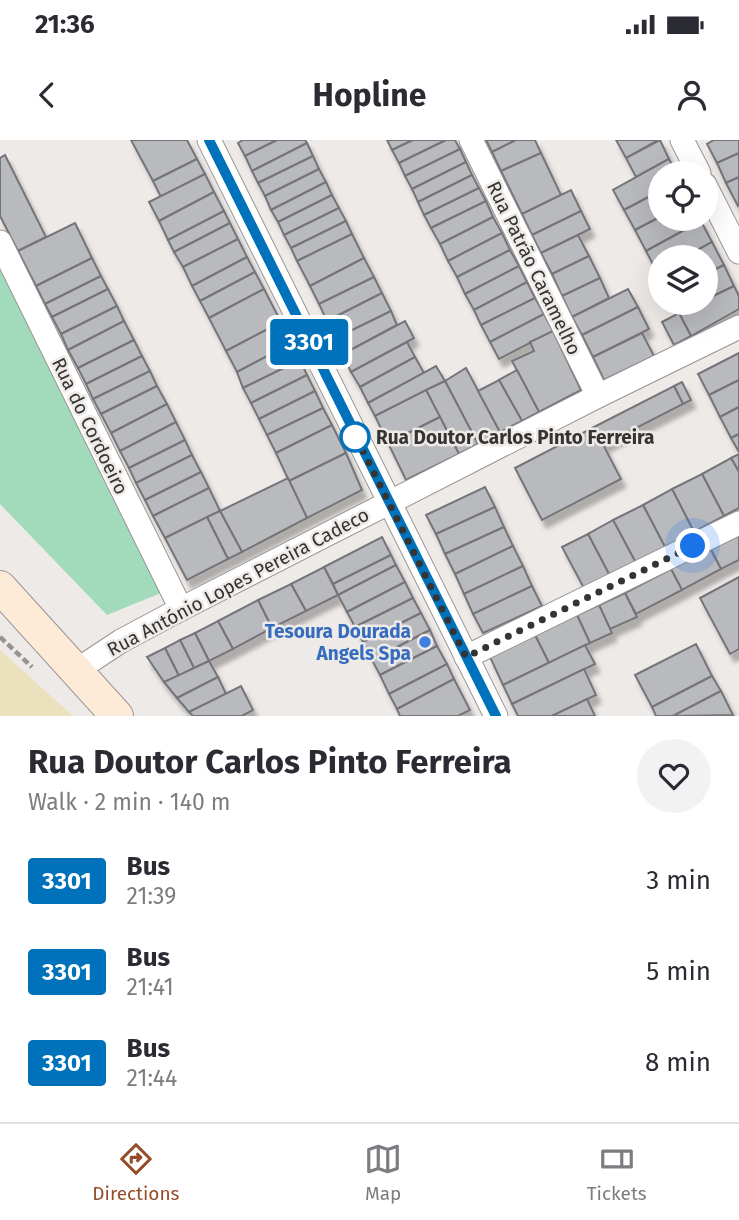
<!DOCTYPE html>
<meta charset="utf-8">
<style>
:root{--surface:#fff;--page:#f2f2f3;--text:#2b2b33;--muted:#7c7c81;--line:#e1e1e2;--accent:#944c29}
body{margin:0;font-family:"Fira Sans",sans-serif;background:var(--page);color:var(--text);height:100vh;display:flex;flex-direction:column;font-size:26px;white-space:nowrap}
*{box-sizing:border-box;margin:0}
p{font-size:23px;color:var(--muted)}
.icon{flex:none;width:38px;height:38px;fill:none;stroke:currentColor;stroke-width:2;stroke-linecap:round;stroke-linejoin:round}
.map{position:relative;height:576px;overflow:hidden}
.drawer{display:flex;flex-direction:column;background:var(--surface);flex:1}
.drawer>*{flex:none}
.badge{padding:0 14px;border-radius:5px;font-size:24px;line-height:46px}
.controls{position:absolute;left:648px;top:21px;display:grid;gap:14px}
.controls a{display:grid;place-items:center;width:70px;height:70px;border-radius:50%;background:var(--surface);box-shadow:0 7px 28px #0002;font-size:35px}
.you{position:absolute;width:35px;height:35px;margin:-18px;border:5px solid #fff;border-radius:50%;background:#1a73e8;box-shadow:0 0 0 10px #1a73e833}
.map>.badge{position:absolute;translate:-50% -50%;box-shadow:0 0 0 4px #fff}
.round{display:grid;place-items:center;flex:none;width:74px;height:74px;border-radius:37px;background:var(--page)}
.head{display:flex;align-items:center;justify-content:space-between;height:119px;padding:0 28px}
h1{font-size:33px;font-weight:700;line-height:52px}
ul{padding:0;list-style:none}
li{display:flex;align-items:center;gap:21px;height:91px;padding:0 28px}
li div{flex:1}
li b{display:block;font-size:26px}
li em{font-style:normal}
li .badge{min-width:77px;font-weight:700;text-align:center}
.status{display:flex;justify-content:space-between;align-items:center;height:49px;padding:0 35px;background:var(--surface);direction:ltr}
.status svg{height:19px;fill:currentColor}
header{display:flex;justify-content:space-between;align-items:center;height:91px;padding:0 28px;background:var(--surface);font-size:32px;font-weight:700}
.dock{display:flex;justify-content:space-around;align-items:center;height:98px;border-top:2px solid var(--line);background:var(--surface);font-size:19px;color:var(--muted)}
.dock a{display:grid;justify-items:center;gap:4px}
.dock .current{color:var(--accent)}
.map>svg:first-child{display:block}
.green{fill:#a2dbbc}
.sand{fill:#ebe1bc}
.building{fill:#b9babe;stroke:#757579;stroke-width:2;filter:url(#shadow)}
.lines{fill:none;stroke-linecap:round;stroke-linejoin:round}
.street-casing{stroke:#999593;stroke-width:25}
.secondary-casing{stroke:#999593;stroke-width:34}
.path{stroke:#959391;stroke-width:4.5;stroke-dasharray:7 3.5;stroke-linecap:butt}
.street{stroke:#fff;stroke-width:23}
.secondary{stroke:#feebd7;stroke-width:32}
.line-casing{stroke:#fff;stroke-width:16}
.line{stroke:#0072bc;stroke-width:10}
.walk{stroke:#353433;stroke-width:7;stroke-dasharray:0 12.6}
.stop-dot{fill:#fff;stroke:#0072bc;stroke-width:3.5}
.shop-dot{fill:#3f7fe0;stroke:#eeeae8;stroke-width:2.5}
.labels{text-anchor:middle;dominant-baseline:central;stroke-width:5;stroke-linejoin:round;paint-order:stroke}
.street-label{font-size:19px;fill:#353433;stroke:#eeeae8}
.stop-label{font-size:19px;font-weight:bold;fill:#353433;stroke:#eeeae8;text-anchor:start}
.shop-label{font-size:19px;font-weight:bold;fill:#366cbe;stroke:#eeeae8;text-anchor:end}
</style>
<div class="status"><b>21:36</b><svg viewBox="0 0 49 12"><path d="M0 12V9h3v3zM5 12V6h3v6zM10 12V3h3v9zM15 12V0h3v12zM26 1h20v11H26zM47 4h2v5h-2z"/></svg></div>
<header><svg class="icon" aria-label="back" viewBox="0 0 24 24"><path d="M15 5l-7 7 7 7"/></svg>Hopline<svg class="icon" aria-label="person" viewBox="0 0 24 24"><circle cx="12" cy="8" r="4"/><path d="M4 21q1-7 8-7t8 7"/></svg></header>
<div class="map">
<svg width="739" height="576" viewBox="0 0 739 576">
<defs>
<filter id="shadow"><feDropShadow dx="4.5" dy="8" stdDeviation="2" flood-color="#0004"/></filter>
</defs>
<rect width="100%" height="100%" fill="#eeeae8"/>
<!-- green -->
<polygon class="green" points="0,126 161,453 107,475 0,364"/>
<!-- sand -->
<polygon class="sand" points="0,510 73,576 0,576"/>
<!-- building -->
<g class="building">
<polygon points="131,0 187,0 197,19 153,41"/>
<polygon points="243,0 277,0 245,16 238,3"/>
<polygon points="277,0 305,0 307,3 252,31 245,16"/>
<polygon points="387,0 413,0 392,10"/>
<polygon points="413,0 446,0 399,23 392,10"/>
<polygon points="446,0 455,0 460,9 405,36 399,23"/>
<polygon points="486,0 516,0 492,12"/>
<polygon points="516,0 535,0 541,13 501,31 492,12"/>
<polygon points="616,0 658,0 626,18"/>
<polygon points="660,0 669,19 636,37 626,18"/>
<polygon points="714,0 739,0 739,13 717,23 707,4"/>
<polygon points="307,3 313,16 258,43 252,31"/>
<polygon points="460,9 466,22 412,49 405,36"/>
<polygon points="541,13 561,55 522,74 501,31"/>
<polygon points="739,13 739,37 726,43 717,23"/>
<polygon points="5,15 46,97 18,111 0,76 0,18"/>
<polygon points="313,16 319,29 265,56 258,43"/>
<polygon points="197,19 205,34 161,57 153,41"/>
<polygon points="669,19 676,33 660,33 660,51 624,70 613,50"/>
<polygon points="466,22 472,35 418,62 412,49"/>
<polygon points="319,29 326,42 271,70 265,56"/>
<polygon points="205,34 214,52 159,81 149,62"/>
<polygon points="472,35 479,48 424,75 418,62"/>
<polygon points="739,37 739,65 738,66 726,43"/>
<polygon points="326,42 332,55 278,82 271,70"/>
<polygon points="479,48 486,61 431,88 424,75"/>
<polygon points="571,50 581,71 532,95 522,74"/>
<polygon points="660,51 660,77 635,90 624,70"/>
<polygon points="214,52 224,71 168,100 159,81"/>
<polygon points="332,55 339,68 284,95 278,82"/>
<polygon points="486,61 493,77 440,104 431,88"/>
<polygon points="339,68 346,81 291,108 284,95"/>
<polygon points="224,71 230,83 174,112 168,100"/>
<polygon points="581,71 590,89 541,113 532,95"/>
<polygon points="493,77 502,93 448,121 440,104"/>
<polygon points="660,77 660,79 699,79 701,81 646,111 635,90"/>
<polygon points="346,81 352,94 297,121 291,108"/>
<polygon points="701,81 712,102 684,117 660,117 660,131 657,132 646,111"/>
<polygon points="75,83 92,118 36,146 18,111"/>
<polygon points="230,83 238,99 183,127 174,112"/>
<polygon points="502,93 510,110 457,137 448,121"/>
<polygon points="352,94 364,118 310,146 297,121"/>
<polygon points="578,95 589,116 552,134 541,113"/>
<polygon points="238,99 247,117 192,146 183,127"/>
<polygon points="712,102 724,125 705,134 705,117 685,117"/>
<polygon points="510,110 519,126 465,154 457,137"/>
<polygon points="589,116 600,138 562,156 552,134"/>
<polygon points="247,117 255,132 200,161 192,146"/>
<polygon points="92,118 101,136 45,164 36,146"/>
<polygon points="364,118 374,137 319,164 310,146"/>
<polygon points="724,125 734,146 705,160 705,134"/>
<polygon points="519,126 527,142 474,170 465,154"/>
<polygon points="255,132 264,149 209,178 200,161"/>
<polygon points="101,136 108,149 52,177 45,164"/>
<polygon points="374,137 382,153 327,181 319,164"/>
<polygon points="600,138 609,158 572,177 562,156"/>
<polygon points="527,142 535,158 481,185 474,170"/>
<polygon points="734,146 739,156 739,169 691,196 679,173 700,163 705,163 705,160"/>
<polygon points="108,149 117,166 61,194 52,177"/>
<polygon points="264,149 281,182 226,211 209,178"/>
<polygon points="628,149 638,167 582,195 572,177"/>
<polygon points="382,153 391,171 336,198 327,181"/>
<polygon points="535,158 544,174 490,202 481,185"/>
<polygon points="117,166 124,181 68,210 61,194"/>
<polygon points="638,167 649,189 593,217 582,195"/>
<polygon points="391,171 397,185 343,214 336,198"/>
<polygon points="679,173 691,196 674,205 662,182"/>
<polygon points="544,174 553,191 499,219 490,202"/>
<polygon points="124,181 134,200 78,228 68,210"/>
<polygon points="405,181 414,198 351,232 343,214"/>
<polygon points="281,182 292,203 237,232 226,211"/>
<polygon points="553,191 581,250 539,272 512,221 534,211 530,202"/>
<polygon points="642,193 654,216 604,240 593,217"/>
<polygon points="134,200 142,216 86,244 78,228"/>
<polygon points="407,202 415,217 360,247 351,232"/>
<polygon points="292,203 300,220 243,248 237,232"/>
<polygon points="739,213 739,240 709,255 698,234"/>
<polygon points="142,216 150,231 93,259 86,244"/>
<polygon points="415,217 424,233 368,263 360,247"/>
<polygon points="300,220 307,235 251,263 243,248"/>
<polygon points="436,226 445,241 375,276 368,263"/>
<polygon points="466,228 500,292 478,304 445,241"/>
<polygon points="517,230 539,272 522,281 499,240"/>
<polygon points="150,231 157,246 101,274 93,259"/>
<polygon points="307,235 315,251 259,279 251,263"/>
<polygon points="499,240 522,281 500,292 478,251"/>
<polygon points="739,240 739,267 720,277 709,255"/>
<polygon points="445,241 478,304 459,314 426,250"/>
<polygon points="682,242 691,260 683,264 674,246"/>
<polygon points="157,246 167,264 111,293 101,274"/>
<polygon points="674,246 683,264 603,305 594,287"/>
<polygon points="426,250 440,277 388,303 375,276"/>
<polygon points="315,251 323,268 267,295 259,279"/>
<polygon points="167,264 176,282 120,311 111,293"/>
<polygon points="739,267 739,294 731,298 720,277"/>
<polygon points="323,268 332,285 276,313 267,295"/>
<polygon points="440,277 459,314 406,340 388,303"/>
<polygon points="176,282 185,300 129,328 120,311"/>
<polygon points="332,285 346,313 289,341 276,313"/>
<polygon points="594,287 621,339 542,380 515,328"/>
<polygon points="739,294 739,312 731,298"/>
<polygon points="185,300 192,315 136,343 129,328"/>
<polygon points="346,313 362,350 307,378 289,341"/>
<polygon points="739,314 739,332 731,318"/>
<polygon points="192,315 201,332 145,360 136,343"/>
<polygon points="731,318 739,332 739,368 724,376 702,334"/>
<polygon points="201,332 209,348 153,376 145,360"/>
<polygon points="702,334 724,376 694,392 672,349"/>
<polygon points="288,338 307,378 242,412 220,371"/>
<polygon points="485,347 495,367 436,394 426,375"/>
<polygon points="209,348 220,371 165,398 153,376"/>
<polygon points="672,349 694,392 665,407 643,365"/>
<polygon points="643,365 665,407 636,423 613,380"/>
<polygon points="495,367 504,387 445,414 436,394"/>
<polygon points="220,371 242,412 228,419 207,377"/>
<polygon points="207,377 228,419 187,440 165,398"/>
<polygon points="613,380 636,423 610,436 588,394"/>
<polygon points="504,387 513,406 455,434 445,414"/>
<polygon points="739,393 739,420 721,429 710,408"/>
<polygon points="588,394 610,436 585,450 562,407"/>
<polygon points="382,397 391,415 333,444 324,427"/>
<polygon points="513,406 523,426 464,454 455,434"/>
<polygon points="710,408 721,429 682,450 671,429"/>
<polygon points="391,415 396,425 338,455 333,444"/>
<polygon points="396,425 405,442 347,472 338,455"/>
<polygon points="523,426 532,446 473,474 464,454"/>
<polygon points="324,427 338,455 306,471 291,444"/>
<polygon points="671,429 682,450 636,474 625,453"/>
<polygon points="739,437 739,509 730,514 700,458"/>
<polygon points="405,442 413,458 355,487 347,472"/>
<polygon points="291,444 306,471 272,488 258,460"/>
<polygon points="532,446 542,466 483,493 473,474"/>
<polygon points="625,453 637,477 610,489 599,465"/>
<polygon points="413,458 421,473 363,502 355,487"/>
<polygon points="258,460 272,488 233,509 218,481"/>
<polygon points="599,465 612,493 590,503 577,475"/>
<polygon points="421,473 430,490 372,520 363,502"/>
<polygon points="577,475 590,503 549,523 535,495"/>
<polygon points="218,481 233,509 209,521 195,493"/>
<polygon points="430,490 437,506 380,535 372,520"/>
<polygon points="195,493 209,521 194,528 180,500"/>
<polygon points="535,495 549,523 503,545 490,517"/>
<polygon points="180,500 194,528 179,536 165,508"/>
<polygon points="696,504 712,536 652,567 635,535"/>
<polygon points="585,505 595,524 512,564 503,545"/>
<polygon points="437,506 447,524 389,554 380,535"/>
<polygon points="165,508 179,536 164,542 147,517"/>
<polygon points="209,521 218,537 177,558 164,542"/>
<polygon points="447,524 454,539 397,569 389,554"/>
<polygon points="584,529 596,555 552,576 518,576 512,564"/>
<polygon points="712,536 721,551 673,576 656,576 652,567"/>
<polygon points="218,537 226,554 189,572 177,558"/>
<polygon points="454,539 470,570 458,576 400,576 397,569"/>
<polygon points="241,546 253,570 242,576 193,576 189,572"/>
<polygon points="721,551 733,575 673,576"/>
<polygon points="587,559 595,576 552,576"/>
</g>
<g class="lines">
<!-- street casing -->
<g class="street-casing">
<g id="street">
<polyline points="209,0 496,576"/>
<polyline points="471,0 598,256"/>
<polyline points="682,0 699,33"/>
<polyline points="705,45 739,112"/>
<polyline points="0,102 181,469"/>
<polyline points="466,517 739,383"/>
<polyline points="77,530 121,501 181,469 598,256 739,187"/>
</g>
</g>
<!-- secondary casing -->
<g class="secondary-casing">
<polyline id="secondary" points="0,447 117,576"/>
</g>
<!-- path -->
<polyline class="path" points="0,497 32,527"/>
<!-- street -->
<use href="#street" class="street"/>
<!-- secondary -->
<use href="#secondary" class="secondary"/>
</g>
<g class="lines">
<!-- line casing -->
<g class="line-casing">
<polyline id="line" points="209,0 496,576"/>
</g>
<!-- line -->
<use href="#line" class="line"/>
<!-- walk -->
<polyline class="walk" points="355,297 351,287 466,517 693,406"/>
</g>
<!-- markers -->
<circle class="stop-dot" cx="355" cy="297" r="14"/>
<circle class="shop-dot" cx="425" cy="502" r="7"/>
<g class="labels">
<!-- street labels -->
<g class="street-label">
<text transform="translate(534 128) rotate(64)">Rua Patrão Caramelho</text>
<text transform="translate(90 286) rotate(64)">Rua do Cordoeiro</text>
<text transform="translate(238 442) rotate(-28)">Rua António Lopes Pereira Cadeco</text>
</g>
<!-- stop labels -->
<g class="stop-label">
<text x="376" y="297">Rua Doutor Carlos Pinto Ferreira</text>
</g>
<!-- shop labels -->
<g class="shop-label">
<text x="411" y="491">Tesoura Dourada<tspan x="411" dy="22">Angels Spa</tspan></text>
</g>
</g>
</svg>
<div class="controls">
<a><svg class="icon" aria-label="locate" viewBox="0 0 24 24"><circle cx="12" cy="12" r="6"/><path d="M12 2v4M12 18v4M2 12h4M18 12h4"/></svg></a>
<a><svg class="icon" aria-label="layers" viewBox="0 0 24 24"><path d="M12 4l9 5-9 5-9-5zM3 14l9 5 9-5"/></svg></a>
</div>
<div class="you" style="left:693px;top:406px"></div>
<b class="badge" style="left:309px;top:202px;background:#0072bc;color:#fff">3301</b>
</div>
<section class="drawer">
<div class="head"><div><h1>Rua Doutor Carlos Pinto Ferreira</h1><p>Walk · 2 min · 140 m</p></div><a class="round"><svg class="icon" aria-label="heart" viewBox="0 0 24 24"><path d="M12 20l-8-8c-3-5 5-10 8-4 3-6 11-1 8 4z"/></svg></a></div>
<ul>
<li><span class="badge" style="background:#0072bc;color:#fff">3301</span><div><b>Bus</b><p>21:39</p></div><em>3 min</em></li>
<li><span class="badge" style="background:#0072bc;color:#fff">3301</span><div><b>Bus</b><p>21:41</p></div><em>5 min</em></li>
<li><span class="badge" style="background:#0072bc;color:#fff">3301</span><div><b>Bus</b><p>21:44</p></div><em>8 min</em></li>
</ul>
</section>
<nav class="dock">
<a class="current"><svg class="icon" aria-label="directions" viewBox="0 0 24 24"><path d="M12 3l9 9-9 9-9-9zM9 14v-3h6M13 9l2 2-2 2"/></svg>Directions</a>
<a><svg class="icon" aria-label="map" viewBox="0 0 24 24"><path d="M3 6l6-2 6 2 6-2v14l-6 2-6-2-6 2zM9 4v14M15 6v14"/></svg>Map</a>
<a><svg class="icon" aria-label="tickets" viewBox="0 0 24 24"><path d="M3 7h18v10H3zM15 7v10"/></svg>Tickets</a>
</nav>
